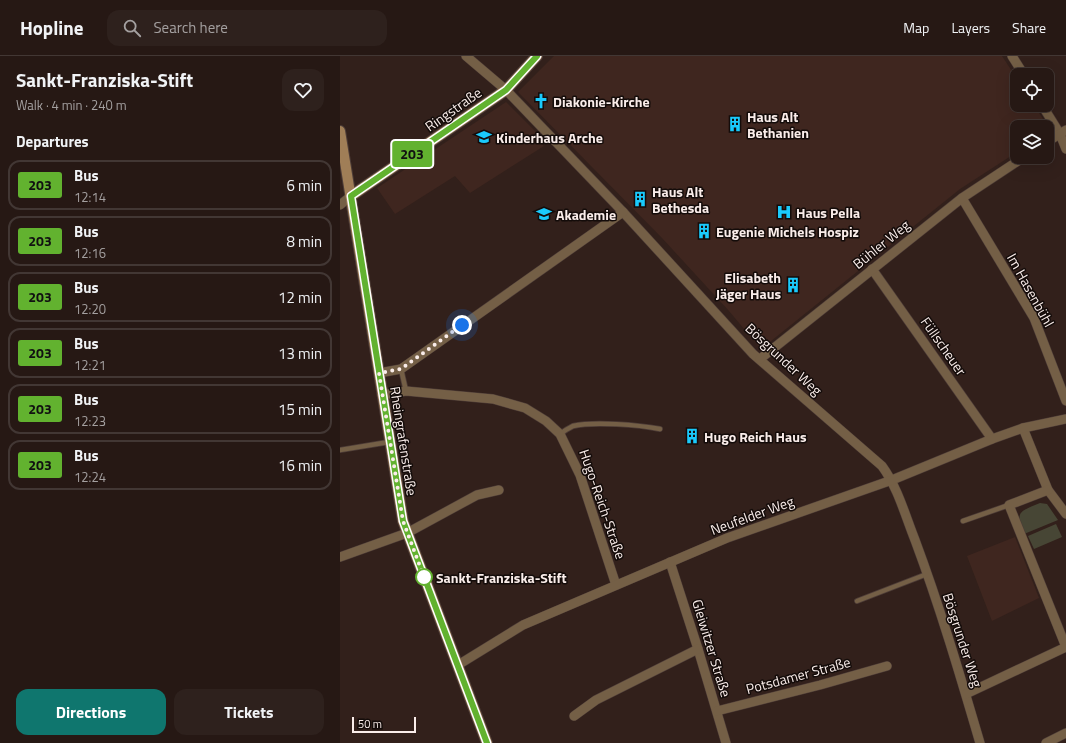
<!DOCTYPE html>
<meta charset="utf-8">
<style>
:root{--surface:#261814;--page:#2e211d;--text:#f1f3f6;--muted:#a4a0a0;--line:#423734;--accent:#0f766e}
body{margin:0;font-family:"Titillium Web",sans-serif;background:var(--page);color:var(--text);height:100vh;display:flex;flex-direction:column;font-size:15px;white-space:nowrap}
*{box-sizing:border-box;margin:0}
p{font-size:13px;color:var(--muted)}
.icon{flex:none;width:22px;height:22px;fill:none;stroke:currentColor;stroke-width:2;stroke-linecap:round;stroke-linejoin:round}
.map{position:relative;flex:1;overflow:hidden}
.side{display:flex;flex-direction:column;background:var(--surface);width:340px}
.side>*{flex:none}
.badge{padding:0 8px;border-radius:3px;font-size:14px;line-height:26px}
.tools{position:absolute;left:670px;top:12px;display:grid;gap:8px}
.tools a{display:grid;place-items:center;width:44px;height:44px;border-radius:8px;background:var(--surface);box-shadow:0 4px 16px #0002,0 0 0 1px var(--line);font-size:20px}
.scale{position:absolute;left:12px;bottom:10px;width:64px;box-sizing:border-box;padding-left:4px;border:2px solid #faedea;border-top:0;font-size:11px;line-height:14px;white-space:nowrap;color:#faedea;-webkit-text-stroke:3px #140c0a;paint-order:stroke}
.you{position:absolute;width:20px;height:20px;margin:-10px;border:3px solid #fff;border-radius:50%;background:#1a73e8;box-shadow:0 0 0 6px #1a73e833}
.map>.badge{position:absolute;translate:-50% -50%;box-shadow:0 0 0 2px #fff}
h2{padding:0 16px;font-size:15px;line-height:36px}
.round{display:grid;place-items:center;flex:none;width:42px;height:42px;border-radius:12px;background:var(--page)}
.headline{display:flex;align-items:center;justify-content:space-between;height:68px;padding:0 16px}
h1{font-size:19px;font-weight:700;line-height:30px}
.primary-button{display:flex;gap:8px;margin-top:auto;padding:8px 16px}
.primary-button a{flex:1;height:46px;border-radius:12px;background:var(--accent);color:#fff;font-size:16px;font-weight:700;line-height:46px;text-align:center}
.primary-button a+a{background:var(--page);color:var(--text)}
ul{padding:0;list-style:none}
li{display:flex;align-items:center;gap:12px;height:50px;margin:0 8px 6px;padding:0 8px;border:2px solid var(--line);border-radius:12px}
li div{flex:1}
li b{display:block;font-size:15px}
li em{font-style:normal}
li .badge{min-width:44px;font-weight:700;text-align:center}
header{display:flex;align-items:center;gap:24px;box-sizing:border-box;height:56px;padding:0 20px;background:var(--surface);border-bottom:1px solid var(--line)}
header strong{font-size:19px}
nav{display:flex;gap:22px;margin-inline-start:auto;font-size:14px}
.search{width:280px;height:36px;background:var(--page);display:flex;align-items:center;gap:10px;box-sizing:border-box;padding:0 14px;border-radius:12px;color:var(--muted);font-size:15px}
main{display:flex;flex:1;min-height:0}
.map>svg:first-child{display:block}
.built{fill:#3f261f}
.park{fill:#474635}
.lines{fill:none;stroke-linecap:round;stroke-linejoin:round}
.lane-casing{stroke:#4e3d38;stroke-width:6}
.street-casing{stroke:#4e3d38;stroke-width:10}
.secondary-casing{stroke:#4e3d38;stroke-width:12}
.lane{stroke:#745f46;stroke-width:4.5}
.street{stroke:#745f46;stroke-width:9}
.secondary{stroke:#a07e57;stroke-width:10}
.line-casing{stroke:#fff;stroke-width:9}
.line{stroke:#62b22f;stroke-width:6}
.walk{stroke:#faedea;stroke-width:4;stroke-dasharray:0 7.2}
.stop-dot{fill:#fff;stroke:#62b22f;stroke-width:2}
.labels{text-anchor:middle;dominant-baseline:central;stroke-width:3;stroke-linejoin:round;paint-order:stroke}
.poi-label{font-size:14px;font-weight:bold;fill:#faedea;stroke:#140c0a;text-anchor:start}
.street-label{font-size:14px;fill:#faedea;stroke:#140c0a}
.stop-label{font-size:14px;font-weight:bold;fill:#faedea;stroke:#140c0a;text-anchor:start}
</style>
<header>
<strong>Hopline</strong>
<div class="search"><svg class="icon" aria-label="search" viewBox="0 0 24 24"><circle cx="10" cy="10" r="6"/><path d="M15 15l6 6"/></svg>Search here</div>
<nav><a>Map</a><a>Layers</a><a>Share</a></nav>
</header>
<main>
<section class="side">
<div class="headline"><div><h1>Sankt-Franziska-Stift</h1><p>Walk · 4 min · 240 m</p></div><a class="round"><svg class="icon" aria-label="heart" viewBox="0 0 24 24"><path d="M12 20l-8-8c-3-5 5-10 8-4 3-6 11-1 8 4z"/></svg></a></div>
<h2>Departures</h2>
<ul>
<li><span class="badge" style="background:#62b22f;color:#111">203</span><div><b>Bus</b><p>12:14</p></div><em>6 min</em></li>
<li><span class="badge" style="background:#62b22f;color:#111">203</span><div><b>Bus</b><p>12:16</p></div><em>8 min</em></li>
<li><span class="badge" style="background:#62b22f;color:#111">203</span><div><b>Bus</b><p>12:20</p></div><em>12 min</em></li>
<li><span class="badge" style="background:#62b22f;color:#111">203</span><div><b>Bus</b><p>12:21</p></div><em>13 min</em></li>
<li><span class="badge" style="background:#62b22f;color:#111">203</span><div><b>Bus</b><p>12:23</p></div><em>15 min</em></li>
<li><span class="badge" style="background:#62b22f;color:#111">203</span><div><b>Bus</b><p>12:24</p></div><em>16 min</em></li>
</ul>
<div class="primary-button"><a>Directions</a><a>Tickets</a></div>
</section>
<div class="map">
<svg width="726" height="687" viewBox="0 0 726 687">
<rect width="100%" height="100%" fill="#32201b"/>
<!-- built -->
<g class="built">
<polygon points="214,0 662,0 677,23 677,49 694,49 710,74 707,76 707,71 677,71 677,96 620,133 421,293 389,255 322,182 178,36"/>
<polygon points="166,46 196,76 193,79 204,90 130,137 115,120 55,158 37,132"/>
<polygon points="675,481 699,542 652,565 627,500"/>
</g>
<!-- park -->
<g class="park">
<path d="M 700,447 L 707,448 L 718,464 L 684,478 C 675,455 679,456 700,447 Z"/>
<polygon points="716,468 722,481 694,493 688,480"/>
</g>
<g class="lines">
<!-- lane casing -->
<g class="lane-casing">
<g id="lane">
<polyline points="61,313 66,335"/>
<path d="M 220,378 C 224,375 229,372 233,370 C 254,365 299,369 320,373"/>
<polyline points="0,394 49,386"/>
<polyline points="623,465 669,449"/>
<polyline points="517,545 587,518"/>
</g>
</g>
<!-- street casing -->
<g class="street-casing">
<g id="street">
<path d="M 126,0 L 166,34 L 283,156 L 413,298 L 542,410 C 558,432 565,459 575,484 C 600,551 620,619 640,687"/>
<polyline points="672,0 684,19"/>
<polyline points="702,49 720,78 726,93"/>
<polyline points="707,86 726,74"/>
<polyline points="622,142 694,262 726,345"/>
<polyline points="0,149 11,140"/>
<polyline points="532,213 652,383"/>
<polyline points="420,303 622,142 684,101"/>
<polyline points="39,317 61,313 283,156"/>
<polyline points="42,339 66,335 153,343 185,352 206,365 220,378 240,419 276,529"/>
<polyline points="683,372 708,434 726,458"/>
<polyline points="708,434 669,449 726,591"/>
<polyline points="0,501 67,477 137,439 159,434"/>
<polyline points="330,506 358,593 386,687"/>
<polyline points="118,609 183,569 387,482 552,424 652,383 683,372 726,363"/>
<polyline points="626,638 726,591"/>
<polyline points="377,655 480,629 547,610"/>
<polyline points="234,660 256,644 358,593"/>
<polyline points="706,687 726,677"/>
</g>
</g>
<!-- secondary casing -->
<g class="secondary-casing">
<g id="secondary">
<polyline points="0,75 63,465 147,687"/>
<polyline points="11,140 166,34 197,0"/>
</g>
</g>
<!-- lane -->
<use href="#lane" class="lane"/>
<!-- street -->
<use href="#street" class="street"/>
<!-- secondary -->
<use href="#secondary" class="secondary"/>
</g>
<g class="lines">
<!-- line casing -->
<g class="line-casing">
<polyline id="line" points="147,687 63,465 11,140 166,34 197,0"/>
</g>
<!-- line -->
<use href="#line" class="line"/>
<!-- walk -->
<polyline class="walk" points="84,521 63,465 39,317 61,313 122,269"/>
</g>
<!-- icons -->
<defs>
<g id="church-bare" transform="scale(1.2)"><path d="M-1.2-6h2.4v3.5h3.3v2.4h-3.3V6h-2.4V-.1h-3.3v-2.4h3.3Z" fill="#1acafc" stroke="#140c0a" stroke-width="2.5" paint-order="stroke"/></g>
<g id="building-bare" transform="scale(1.2)"><path d="M-4-6H4V6H1V3H-1V6H-4ZM-2.5-4.3h1.7v1.8h-1.7ZM.8-4.3h1.7v1.8H.8ZM-2.5-1h1.7V.8h-1.7ZM.8-1h1.7V.8H.8Z" fill="#1acafc" stroke="#140c0a" stroke-width="2.5" paint-order="stroke"/></g>
<g id="school-bare" transform="scale(1.2)"><path d="M0-5L7-2L0 1L-7-2ZM-4 1L0 2.5L4 1V4Q0 6-4 4Z" fill="#1acafc" stroke="#140c0a" stroke-width="2.5" paint-order="stroke"/></g>
<g id="hospital-bare" transform="scale(1.2)"><path d="M-5-5h3v3.5h4V-5h3V5h-3V1.5h-4V5h-3Z" fill="#1acafc" stroke="#140c0a" stroke-width="2.5" paint-order="stroke"/></g>
<g id="university-bare" transform="scale(1.2)"><path d="M0-5L7-2L0 1L-7-2ZM-4 1L0 2.5L4 1V4Q0 6-4 4Z" fill="#1acafc" stroke="#140c0a" stroke-width="2.5" paint-order="stroke"/></g>
</defs>
<g fill-rule="evenodd">
<use href="#church-bare" x="201" y="45"/>
<use href="#building-bare" x="395" y="68"/>
<use href="#school-bare" x="144" y="81"/>
<use href="#building-bare" x="300" y="143"/>
<use href="#hospital-bare" x="444" y="156"/>
<use href="#university-bare" x="204" y="158"/>
<use href="#building-bare" x="364" y="175"/>
<use href="#building-bare" x="453" y="229"/>
<use href="#building-bare" x="352" y="380"/>
</g>
<!-- markers -->
<circle class="stop-dot" cx="84" cy="521" r="8"/>
<g class="labels">
<!-- poi labels -->
<g class="poi-label">
<text x="213" y="45">Diakonie-Kirche</text>
<text x="407" y="60">Haus Alt<tspan x="407" dy="16">Bethanien</tspan></text>
<text x="156" y="81">Kinderhaus Arche</text>
<text x="312" y="135">Haus Alt<tspan x="312" dy="16">Bethesda</tspan></text>
<text x="456" y="156">Haus Pella</text>
<text x="216" y="158">Akademie</text>
<text x="376" y="175">Eugenie Michels Hospiz</text>
<text x="441" y="221" text-anchor="end">Elisabeth<tspan x="441" dy="16">Jäger Haus</tspan></text>
<text x="364" y="380">Hugo Reich Haus</text>
</g>
<!-- street labels -->
<g class="street-label">
<text transform="translate(113 53) rotate(-35)">Ringstraße</text>
<text transform="translate(541 188) rotate(-39)">Bühler Weg</text>
<text transform="translate(691 234) rotate(61)">Im Hasenbühl</text>
<text transform="translate(604 290) rotate(55)">Füllscheuer</text>
<text transform="translate(444 303) rotate(43)">Bösgrunder Weg</text>
<text transform="translate(64 385) rotate(81)">Rheingrafenstraße</text>
<text transform="translate(263 448) rotate(71)">Hugo-Reich-Straße</text>
<text transform="translate(412 459) rotate(-20)">Neufelder Weg</text>
<text transform="translate(623 584) rotate(72)">Bösgrunder Weg</text>
<text transform="translate(372 592) rotate(73)">Gleiwitzer Straße</text>
<text transform="translate(458 619) rotate(-15)">Potsdamer Straße</text>
</g>
<!-- stop labels -->
<g class="stop-label">
<text x="96" y="521">Sankt-Franziska-Stift</text>
</g>
</g>
</svg>
<div class="tools">
<a><svg class="icon" aria-label="locate" viewBox="0 0 24 24"><circle cx="12" cy="12" r="6"/><path d="M12 2v4M12 18v4M2 12h4M18 12h4"/></svg></a>
<a><svg class="icon" aria-label="layers" viewBox="0 0 24 24"><path d="M12 4l9 5-9 5-9-5zM3 14l9 5 9-5"/></svg></a>
</div>
<div class="scale">50 m</div>
<div class="you" style="left:122px;top:269px"></div>
<b class="badge" style="left:72px;top:98px;background:#62b22f;color:#111">203</b>
</div>
</main>
